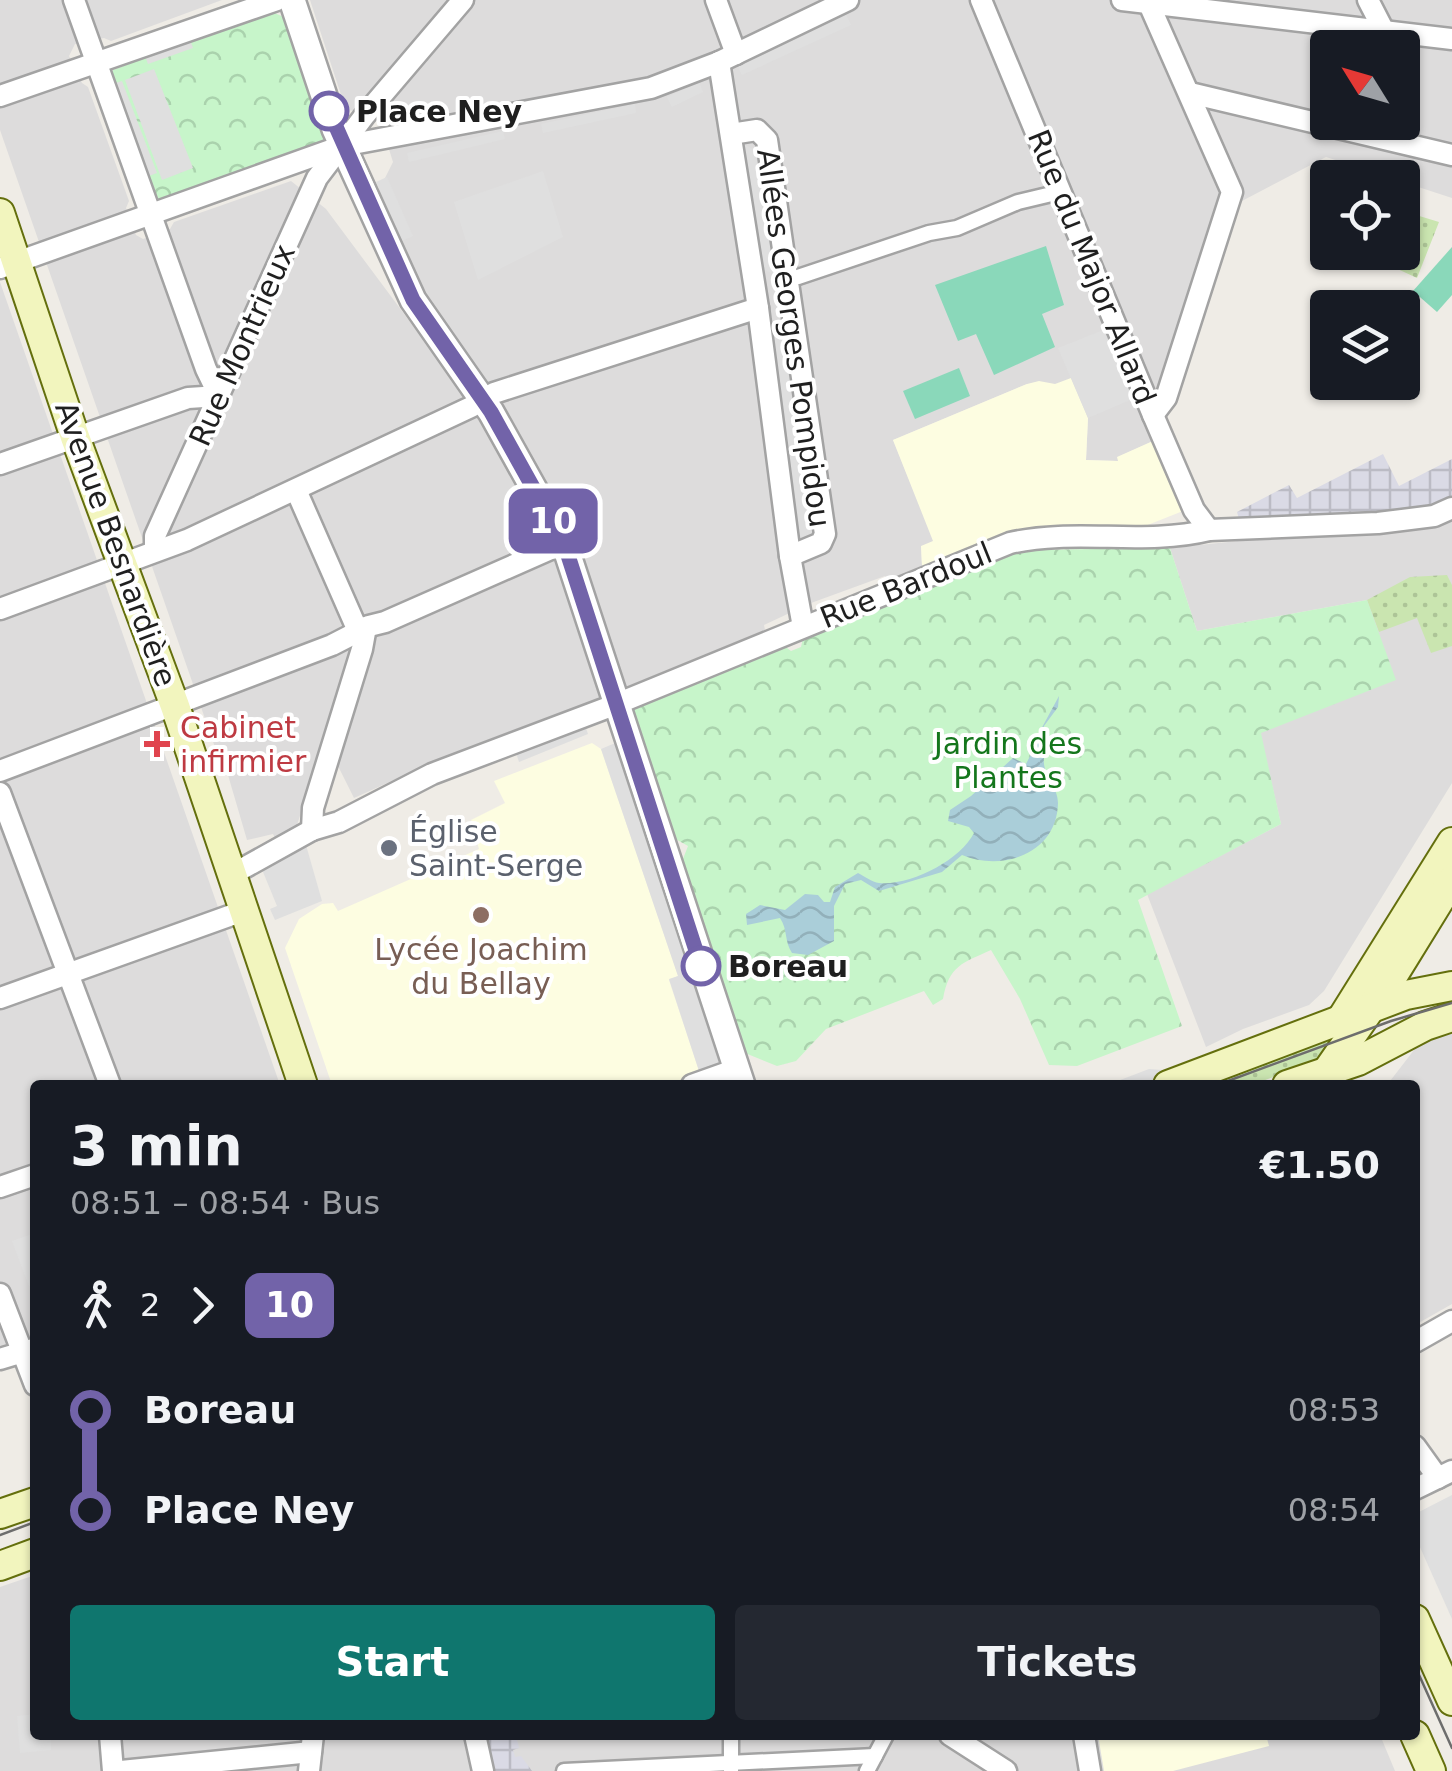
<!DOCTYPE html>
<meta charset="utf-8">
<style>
:root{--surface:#171b24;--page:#242831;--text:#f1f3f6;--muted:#9ea1a6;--accent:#0f766e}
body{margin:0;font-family:"DejaVu Sans",sans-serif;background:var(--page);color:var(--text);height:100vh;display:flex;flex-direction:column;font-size:38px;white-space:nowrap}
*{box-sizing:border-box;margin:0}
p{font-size:32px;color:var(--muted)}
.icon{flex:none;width:55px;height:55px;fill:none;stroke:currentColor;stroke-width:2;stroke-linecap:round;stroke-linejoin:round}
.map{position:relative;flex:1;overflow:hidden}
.details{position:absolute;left:30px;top:1080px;width:1390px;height:660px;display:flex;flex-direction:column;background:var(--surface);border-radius:10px;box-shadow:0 2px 8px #0004}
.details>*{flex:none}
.badge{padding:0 20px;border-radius:15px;font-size:35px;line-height:65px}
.needle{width:65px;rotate:307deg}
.controls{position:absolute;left:1310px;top:30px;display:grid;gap:20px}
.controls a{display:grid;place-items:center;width:110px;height:110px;border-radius:10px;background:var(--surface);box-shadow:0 2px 8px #0004;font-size:50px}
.map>.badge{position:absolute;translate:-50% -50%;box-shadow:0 0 0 5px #fff}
.legs{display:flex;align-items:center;gap:15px;height:110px;padding:0 40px;font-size:32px}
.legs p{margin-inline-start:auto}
.overview{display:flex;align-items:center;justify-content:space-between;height:170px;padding:0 40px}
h1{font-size:55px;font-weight:700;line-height:75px}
.cta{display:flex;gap:20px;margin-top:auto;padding:20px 40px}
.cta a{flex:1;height:115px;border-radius:10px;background:var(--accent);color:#fff;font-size:40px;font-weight:700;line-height:115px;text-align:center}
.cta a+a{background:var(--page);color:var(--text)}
ul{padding:0 40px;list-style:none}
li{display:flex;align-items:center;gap:35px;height:100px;font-size:38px}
li i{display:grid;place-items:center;width:15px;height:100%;margin:0 12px;background:currentColor}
li i::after{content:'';width:25px;height:25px;margin:-12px;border:8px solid;border-radius:50%;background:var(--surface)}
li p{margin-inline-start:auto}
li:first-child i{background:linear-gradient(#0000 50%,currentColor 0)}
li:last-child i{background:linear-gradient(currentColor 50%,#0000 0)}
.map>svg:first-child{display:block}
.residential{fill:#dddcdc;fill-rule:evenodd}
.education{fill:#fdfde1}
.grass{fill:url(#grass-dots)}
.park{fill:url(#park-crowns)}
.pitch{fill:#8ad8ba}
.parking{fill:#dfdfdf}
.plaza{fill:url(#plaza-grid)}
.water{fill:url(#water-waves)}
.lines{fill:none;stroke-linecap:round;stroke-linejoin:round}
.pedestrian-casing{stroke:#a3a3a3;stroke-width:19}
.minor-casing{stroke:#a3a3a3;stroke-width:25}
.tertiary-casing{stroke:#a3a3a3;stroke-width:30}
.secondary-casing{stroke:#646f0d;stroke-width:32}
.pedestrian{stroke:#fff;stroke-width:14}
.minor{stroke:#fff;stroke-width:20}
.tertiary{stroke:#fff;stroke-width:25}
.secondary{stroke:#f2f5be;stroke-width:28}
.tram{stroke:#6d6d6d;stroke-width:2.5}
.line-1-casing{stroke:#fff;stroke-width:22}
.line-1{stroke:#7263a9;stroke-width:15}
.stop-1-dot{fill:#fff;stroke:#7263a9;stroke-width:5}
.health-dot{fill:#e0444e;stroke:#fff;stroke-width:4}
.worship-dot{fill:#6b7280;stroke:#fff;stroke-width:4}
.education-dot{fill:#8d6e63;stroke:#fff;stroke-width:4}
.labels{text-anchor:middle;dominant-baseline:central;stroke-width:8;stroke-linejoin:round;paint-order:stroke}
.stop-label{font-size:30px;font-weight:bold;fill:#1f1f1f;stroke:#fff;text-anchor:start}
.street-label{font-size:30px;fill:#1f1f1f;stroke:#fff}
.health-label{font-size:30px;fill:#be3a42;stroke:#fff;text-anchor:start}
.park-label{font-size:30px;fill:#14761c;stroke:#fff}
.worship-label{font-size:30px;fill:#5b616d;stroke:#fff;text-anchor:start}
.education-label{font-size:30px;fill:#785e54;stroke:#fff}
</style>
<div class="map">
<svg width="1452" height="1771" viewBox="0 0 1452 1771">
<defs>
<pattern id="grass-dots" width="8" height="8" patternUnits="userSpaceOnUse" patternTransform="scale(2.5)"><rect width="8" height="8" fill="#cae5b0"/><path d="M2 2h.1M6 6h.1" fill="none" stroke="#adc497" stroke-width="1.8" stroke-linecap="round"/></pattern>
<pattern id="park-crowns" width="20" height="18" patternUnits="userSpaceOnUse" patternTransform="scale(2.5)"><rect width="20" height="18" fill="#c7f5ca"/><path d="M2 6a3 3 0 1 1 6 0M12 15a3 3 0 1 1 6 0" fill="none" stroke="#aad2ad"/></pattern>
<pattern id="plaza-grid" width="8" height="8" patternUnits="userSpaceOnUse" patternTransform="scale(2.5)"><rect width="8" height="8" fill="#dadae5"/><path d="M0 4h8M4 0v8" fill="none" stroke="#bbbbc4"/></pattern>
<pattern id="water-waves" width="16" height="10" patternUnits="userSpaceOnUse" patternTransform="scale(2.5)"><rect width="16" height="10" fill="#aaced9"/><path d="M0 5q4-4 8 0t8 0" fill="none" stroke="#92b0ba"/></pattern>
</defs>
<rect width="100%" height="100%" fill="#efece6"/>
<!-- residential -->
<g class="residential">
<polygon points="0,0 222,0 111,41 104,38 75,44 69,56 82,83 88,87 129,201 126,208 136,235 143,239 170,229 174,222 291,181 326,209 460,389 545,531 601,693 599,698 456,752 354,798 335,760 322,749 296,828 275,838 273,834 247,840 228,775 225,776 0,130"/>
<path d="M 310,0 L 1452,0 L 1452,198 L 1403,182 L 1402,178 L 1389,177 L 1326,157 L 1240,202 L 1222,201 L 1163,385 L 1135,398 L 1153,441 L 1118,457 L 1118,461 L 1086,460 L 1088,418 L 1055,384 L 1027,384 L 893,440 L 934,541 L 921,547 L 922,566 L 887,581 L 885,576 L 811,603 L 764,625 L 765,630 L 626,687 L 622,684 L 585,565 L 555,498 L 482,377 L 428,301 L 378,192 L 393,162 L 382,127 L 379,120 L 360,104 L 354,111 L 346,110 ZM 1328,48 L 1402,48 L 1402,122 L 1328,122 Z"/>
<polygon points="0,282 280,1085 35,1085 35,1337 0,1350"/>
<polygon points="1452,514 1452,783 1324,991 1309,1005 1243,1029 1206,1047 1147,894 1281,824 1260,733 1367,600 1197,631 1170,548 1443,520"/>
<polygon points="1452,1034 1452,1304 1415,1325 1415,1085 1387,1085 1421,1041"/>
<polygon points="35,1575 35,1735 1380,1735 1395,1771 0,1771 0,1587"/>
</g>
<!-- education -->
<g class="education">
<polygon points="1071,378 1088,418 1086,460 1118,461 1117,457 1153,441 1183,511 1135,530 1034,529 1001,535 922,566 921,546 933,541 893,440 1027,384 1039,381 1055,384"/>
<polygon points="592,743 601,749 678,976 669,980 699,1071 670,1085 332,1085 285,948 299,919 322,904 333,903 338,911 479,849 474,832 477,830 471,820 505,803 494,781"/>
<polygon points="1098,1735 1266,1735 1269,1746 1173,1771 1104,1771"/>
</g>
<!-- grass -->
<g class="grass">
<polygon points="1403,211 1439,222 1417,278 1391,266 1384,253 1402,252"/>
<polygon points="1447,575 1452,585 1452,646 1431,653 1417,618 1379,632 1367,600 1410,577"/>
<polygon points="1344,1029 1326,1055 1317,1061 1252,1085 1195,1085"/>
</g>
<!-- park -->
<g class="park">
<polygon points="270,11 286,18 326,130 322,144 159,201 111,75 113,70"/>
<path d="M 1170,548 L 1197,631 L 1367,600 L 1396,680 L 1261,733 L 1281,824 L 1138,900 L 1182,1026 L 1077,1066 L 1049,1065 L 1020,999 L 991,950 C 963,963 949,965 943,999 L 933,1005 L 924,991 L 826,1029 L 796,1061 L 777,1066 L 745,1053 L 681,864 L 688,846 L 672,837 L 629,708 L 783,645 L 791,651 L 801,647 L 803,638 L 1022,550 Z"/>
</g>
<!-- pitch -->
<g class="pitch">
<polygon points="1046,246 1064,305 1042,314 1055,347 994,375 976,334 958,341 935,285"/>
<polygon points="1452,247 1452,295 1437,312 1413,291"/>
<polygon points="959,368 970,396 915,419 903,391"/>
</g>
<!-- parking -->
<g class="parking">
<polygon points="846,15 851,25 742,75 737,65"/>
<polygon points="190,40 193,48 148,64 145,56"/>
<polygon points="154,69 193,168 162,180 125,80"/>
<polygon points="122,81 157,173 146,177 113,84"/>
<polygon points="699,82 703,92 672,107 667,97"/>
<polygon points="635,104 636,113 543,133 541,124"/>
<polygon points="503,131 505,139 409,162 407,153"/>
<polygon points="740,143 762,153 780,277 760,268"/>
<polygon points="543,171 563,237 478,280 454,202"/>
<polygon points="387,177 413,236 402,241 376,182"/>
<polygon points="788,325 822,534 798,542 767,330"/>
<polygon points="1106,329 1135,398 1088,418 1058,348"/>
<polygon points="585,725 588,734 519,762 516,753"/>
<polygon points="620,741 721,1062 699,1071 669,979 678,976 601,749"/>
<polygon points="306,845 322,901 275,920 270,909 277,906 261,867"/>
<polygon points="1149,1069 1176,1071 1139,1085 1107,1085"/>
<polygon points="35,1233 35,1284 29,1286 12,1241"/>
<polygon points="1452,1495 1452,1619 1415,1536 1415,1514"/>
<polygon points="35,1714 35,1735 51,1735 51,1750 20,1753 17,1716"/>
</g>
<!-- plaza -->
<g class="plaza">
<polygon points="1383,454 1399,486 1452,459 1452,496 1431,510 1241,526 1237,512 1289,485 1297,498"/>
<polygon points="466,1735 516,1735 519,1748 513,1750 515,1757 521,1756 532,1771 473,1771"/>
</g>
<!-- water -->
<path class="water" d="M 1059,696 L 1058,707 L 1044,726 L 1039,754 L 1044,758 C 1042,775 1058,786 1058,803 C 1057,854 1002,872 962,855 L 942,872 L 879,891 L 861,880 L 845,884 L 834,906 L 834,941 L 808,955 L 792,953 C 784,941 788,930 780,918 L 747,925 L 746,914 L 760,905 L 785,910 L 805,894 L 818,895 L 824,902 L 830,902 L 835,887 L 858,873 C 864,876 872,882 879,883 C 911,886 960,860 974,833 L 969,827 L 948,821 L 950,810 L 971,796 L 1013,758 L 1026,764 L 1033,750 L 1036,751 L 1039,733 Z"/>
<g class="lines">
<!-- pedestrian casing -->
<g class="pedestrian-casing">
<g id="pedestrian">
<polyline points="798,277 929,233 957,228 1018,202 1060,192"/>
<polyline points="731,1770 731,1735"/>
<polyline points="564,1771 875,1756"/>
<polyline points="867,1771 886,1735"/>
</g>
</g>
<!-- minor casing -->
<g class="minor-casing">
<g id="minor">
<polyline points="716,0 736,54"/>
<polyline points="981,0 1153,415 1194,510 1209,530"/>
<polyline points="1122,0 1452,39"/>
<polyline points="1368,0 1384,31"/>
<polyline points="1149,4 1232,192 1166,398 1153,415"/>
<polyline points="719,62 758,308 790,556 803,627"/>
<polyline points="1190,93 1452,155"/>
<polyline points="0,96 277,0"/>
<polyline points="731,134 757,130 767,140 825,534 821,543 790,556"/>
<polyline points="0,268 342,146 651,88 719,62 848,0"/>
<polyline points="0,464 188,398 219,396 206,369 74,0"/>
<polyline points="296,490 358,631"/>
<polyline points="155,551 155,536 317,178 365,115 463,0"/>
<polyline points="0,609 187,540 471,407 494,393 758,308"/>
<polyline points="0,771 332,645 369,626 385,622 564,543"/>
<polyline points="0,793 110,1085"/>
<polyline points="312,830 313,808 362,649 366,627"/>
<path d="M 231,875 L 312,830 L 339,822 L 432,774 L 609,707 L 1010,543 C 1075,528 1144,546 1209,530 L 1378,523 L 1434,516 L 1452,508"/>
<polyline points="0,998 243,911"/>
<polyline points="692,1085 737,1069"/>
<polyline points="0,1187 35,1175"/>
<polyline points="0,1294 35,1385"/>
<polyline points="1415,1342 1452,1321"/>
<polyline points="0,1359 33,1349"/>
<polyline points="1415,1446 1438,1478"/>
<polyline points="1415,1489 1452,1471"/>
<polyline points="110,1735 113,1771"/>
<polyline points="475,1735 483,1771"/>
<polyline points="950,1735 1006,1771"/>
<polyline points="1084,1735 1090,1771"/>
<polyline points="121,1771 311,1752"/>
<polyline points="309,1771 313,1735"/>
</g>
</g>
<!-- tertiary casing -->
<g class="tertiary-casing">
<polyline id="tertiary" points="292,0 335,129 413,300 491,412 564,543 742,1085"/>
</g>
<!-- secondary casing -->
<g class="secondary-casing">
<g id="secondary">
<polyline points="0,213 75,437 175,706 303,1085"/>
<polyline points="1342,1018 1452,842"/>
<polyline points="1327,1071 1391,979 1452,880"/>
<polyline points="1168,1085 1406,995 1452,986"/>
<polyline points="1287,1085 1358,1061 1425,1026 1452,1017"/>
<polyline points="0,1514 35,1502"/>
<polyline points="0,1566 35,1553"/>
<polyline points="1415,1619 1452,1701"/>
<polyline points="1415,1735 1431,1771"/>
</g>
</g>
<!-- pedestrian -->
<use href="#pedestrian" class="pedestrian"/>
<!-- minor -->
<use href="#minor" class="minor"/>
<!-- tertiary -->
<use href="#tertiary" class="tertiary"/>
<!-- secondary -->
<use href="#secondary" class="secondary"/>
<!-- tram -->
<g class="tram">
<polyline points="1217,1085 1391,1021 1452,1003"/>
<polyline points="0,1535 35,1522"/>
<polyline points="1415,1666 1452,1748"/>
</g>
</g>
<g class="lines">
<!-- line-1 casing -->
<g class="line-1-casing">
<polyline id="line-1" points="329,111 413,300 491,412 564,543 701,966"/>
</g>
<!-- line-1 -->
<use href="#line-1" class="line-1"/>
</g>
<!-- markers -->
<g class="stop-1-dot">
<circle cx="329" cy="111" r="18"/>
<circle cx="701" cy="966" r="18"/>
</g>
<path class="health-dot" d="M152 729h10v10h10v10h-10v10h-10v-10h-10v-10h10z"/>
<circle class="worship-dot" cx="389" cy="848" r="10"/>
<circle class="education-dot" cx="481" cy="915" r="10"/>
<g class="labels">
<!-- stop labels -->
<g class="stop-label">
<text x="356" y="111">Place Ney</text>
<text x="728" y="966">Boreau</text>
</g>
<!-- street labels -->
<g class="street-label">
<text transform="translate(1092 267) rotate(68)">Rue du Major Allard</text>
<text transform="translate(794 338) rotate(82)">Allées Georges Pompidou</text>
<text transform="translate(242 345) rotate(-66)">Rue Montrieux</text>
<text transform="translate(116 544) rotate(70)">Avenue Besnardière</text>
<text transform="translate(906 585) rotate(-22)">Rue Bardoul</text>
</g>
<!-- health labels -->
<g class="health-label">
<text x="180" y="727">Cabinet<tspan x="180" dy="34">infirmier</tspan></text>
</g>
<!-- park labels -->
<g class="park-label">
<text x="1008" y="743">Jardin des<tspan x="1008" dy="34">Plantes</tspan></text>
</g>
<!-- worship labels -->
<g class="worship-label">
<text x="409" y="831">Église<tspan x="409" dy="34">Saint-Serge</tspan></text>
</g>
<!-- education labels -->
<g class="education-label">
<text x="481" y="949">Lycée Joachim<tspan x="481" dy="34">du Bellay</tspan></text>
</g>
</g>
</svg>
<div class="controls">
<a><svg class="needle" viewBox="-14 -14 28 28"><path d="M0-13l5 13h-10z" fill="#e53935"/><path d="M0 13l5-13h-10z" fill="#9ea1a6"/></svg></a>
<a><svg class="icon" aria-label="locate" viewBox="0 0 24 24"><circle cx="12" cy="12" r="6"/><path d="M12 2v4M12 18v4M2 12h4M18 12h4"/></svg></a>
<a><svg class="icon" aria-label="layers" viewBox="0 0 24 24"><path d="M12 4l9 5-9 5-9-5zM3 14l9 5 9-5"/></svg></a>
</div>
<b class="badge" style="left:553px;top:521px;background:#7263a9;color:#fff">10</b>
<section class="details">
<div class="overview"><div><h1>3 min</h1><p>08:51 – 08:54 · Bus</p></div><b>€1.50</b></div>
<div class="legs"><svg class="icon" aria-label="walk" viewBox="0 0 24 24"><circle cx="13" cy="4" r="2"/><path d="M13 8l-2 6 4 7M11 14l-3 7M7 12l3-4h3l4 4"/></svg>2<svg class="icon" aria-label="forward" viewBox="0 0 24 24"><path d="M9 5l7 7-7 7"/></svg><b class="badge" style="background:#7263a9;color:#fff">10</b></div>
<ul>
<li><i style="color:#7263a9"></i><b>Boreau</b><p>08:53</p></li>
<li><i style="color:#7263a9"></i><b>Place Ney</b><p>08:54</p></li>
</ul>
<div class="cta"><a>Start</a><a>Tickets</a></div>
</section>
</div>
